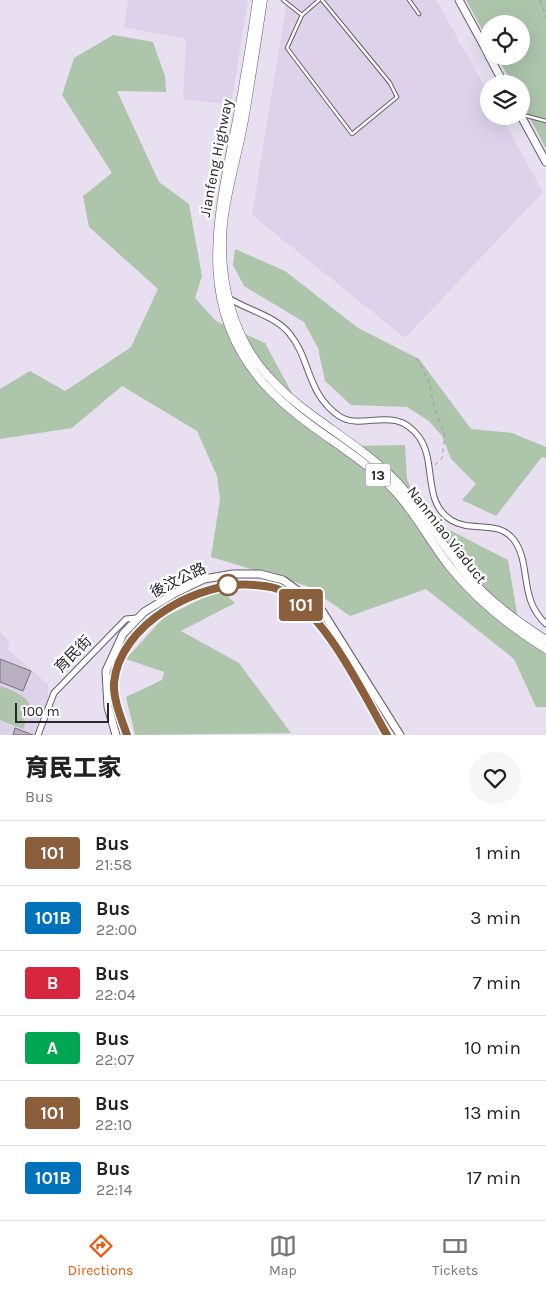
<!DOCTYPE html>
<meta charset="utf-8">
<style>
:root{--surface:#fff;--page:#f6f6f6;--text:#222;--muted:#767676;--line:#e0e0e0;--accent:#ea580c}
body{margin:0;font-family:Karla,"Noto Sans TC",sans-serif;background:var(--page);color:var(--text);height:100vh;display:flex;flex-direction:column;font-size:19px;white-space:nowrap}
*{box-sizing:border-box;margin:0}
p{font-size:16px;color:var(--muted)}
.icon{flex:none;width:28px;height:28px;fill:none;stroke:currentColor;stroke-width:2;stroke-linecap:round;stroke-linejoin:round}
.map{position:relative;height:735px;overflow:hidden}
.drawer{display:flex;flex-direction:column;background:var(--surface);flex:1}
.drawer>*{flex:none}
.badge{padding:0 10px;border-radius:4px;font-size:18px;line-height:32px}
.fabs{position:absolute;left:480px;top:15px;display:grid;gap:10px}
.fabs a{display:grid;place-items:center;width:50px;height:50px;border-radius:50%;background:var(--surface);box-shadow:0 5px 20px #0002;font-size:25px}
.scale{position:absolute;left:15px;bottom:12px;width:94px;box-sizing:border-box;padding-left:5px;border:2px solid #29262c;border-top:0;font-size:14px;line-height:18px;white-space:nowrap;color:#29262c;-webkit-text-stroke:4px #fff;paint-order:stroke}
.map>.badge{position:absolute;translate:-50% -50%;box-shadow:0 0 0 2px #fff}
.round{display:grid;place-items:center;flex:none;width:52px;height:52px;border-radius:26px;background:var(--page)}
.head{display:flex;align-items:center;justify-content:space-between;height:85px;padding:0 25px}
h1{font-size:24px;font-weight:800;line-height:38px}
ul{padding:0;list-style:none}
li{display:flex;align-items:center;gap:15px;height:65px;padding:0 25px;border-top:1px solid var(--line)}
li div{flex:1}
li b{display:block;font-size:19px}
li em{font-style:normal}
li .badge{min-width:55px;font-weight:700;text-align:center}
.menu{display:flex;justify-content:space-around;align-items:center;height:70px;border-top:1px solid var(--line);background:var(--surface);font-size:14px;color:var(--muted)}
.menu a{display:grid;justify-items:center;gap:2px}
.menu .active{color:var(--accent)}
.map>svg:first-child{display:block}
.built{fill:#ded2ea}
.green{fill:#acc5ab}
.building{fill:#b8afc0;stroke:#766e7e}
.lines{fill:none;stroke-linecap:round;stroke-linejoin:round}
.lane-casing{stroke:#655d6c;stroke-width:4.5}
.street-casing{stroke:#655d6c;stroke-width:7}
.secondary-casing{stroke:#655d6c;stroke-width:9}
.primary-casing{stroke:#655d6c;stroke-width:9}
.path{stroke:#9e98a5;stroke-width:1;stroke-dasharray:4 4;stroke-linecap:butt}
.lane{stroke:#fff;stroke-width:2.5}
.street{stroke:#fff;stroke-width:5}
.secondary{stroke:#fff;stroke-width:7}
.primary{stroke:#fff;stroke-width:8}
.line-casing{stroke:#fff;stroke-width:11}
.line{stroke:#8b5e3c;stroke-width:8}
.stop-dot{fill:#fff;stroke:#8b5e3c;stroke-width:2.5}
.labels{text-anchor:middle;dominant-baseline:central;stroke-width:4.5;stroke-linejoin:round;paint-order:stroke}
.shield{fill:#fff;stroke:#69676b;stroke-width:1}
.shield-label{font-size:14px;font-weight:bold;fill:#29262c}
.street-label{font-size:15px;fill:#29262c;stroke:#fff}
</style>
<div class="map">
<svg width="546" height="735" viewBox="0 0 546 735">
<rect width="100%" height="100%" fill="#e8dff1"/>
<!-- built -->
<g class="built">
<polygon points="128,0 248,0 231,105 183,99 186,39 124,27"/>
<polygon points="287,0 436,0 489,94 489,116 501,116 543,192 405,338 252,215"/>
<polygon points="0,632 10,642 7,649 48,684 48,703 36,735 0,735"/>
</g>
<!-- green -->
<g class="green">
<polygon points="466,0 546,0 546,149 521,101 521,84 512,84 497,56 521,56 521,24 489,24 489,42"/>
<polygon points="113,35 153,42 165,76 166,92 117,91 159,182 189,204 202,276 195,298 216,321 265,343 299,406 353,446 405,445 407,480 428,519 508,560 518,619 546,649 546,707 536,707 514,659 426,589 350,616 307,586 211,557 220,499 217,476 197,431 122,386 72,428 0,439 0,389 30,371 65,391 131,347 158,289 89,227 83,196 112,173 62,95 74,58"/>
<polygon points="235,249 285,271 358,328 419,359 471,429 512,433 546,447 546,458 542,457 496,516 462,500 476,484 451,459 442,436 429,421 407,407 351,405 325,381 318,348 304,322 244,286 233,265"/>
<polygon points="220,590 235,603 181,631 239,663 291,733 135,735 126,697 162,680 164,672 126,659 164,617"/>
<path d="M 0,686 C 14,691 43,701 23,720 L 26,721 L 23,729 L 0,720 Z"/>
</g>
<!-- building -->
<g class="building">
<polygon points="0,659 31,671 23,691 0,682"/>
<polygon points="15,728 33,735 13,735"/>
</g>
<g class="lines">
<!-- lane casing -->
<g class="lane-casing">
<g id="lane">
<polyline points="283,0 302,15 319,0"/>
<polyline points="409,0 419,14"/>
<polyline points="302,15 287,48 352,134 397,97 390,83 322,0"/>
<polyline points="523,115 546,121"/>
</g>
</g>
<!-- street casing -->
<g class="street-casing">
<g id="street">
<path d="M 227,297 C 246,310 274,315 289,333 C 311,359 306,393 339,416 C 363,432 394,403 419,437 C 437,462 422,502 451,520 C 471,533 498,519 514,540 C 532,565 518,598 546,624"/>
<polyline points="38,735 54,693 126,619 137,618"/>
</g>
</g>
<!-- secondary casing -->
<g class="secondary-casing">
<g id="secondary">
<polyline points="459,0 489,55"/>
<polyline points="489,56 504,84"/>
<polyline points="521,116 546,162"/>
<polyline points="116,735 108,707 106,671 123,634 144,612 175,593 204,579 233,574 260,574 283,580 319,606 400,735"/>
<path d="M 127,735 C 122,720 113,700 114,683 C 118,624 201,580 254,585 C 263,586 272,586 280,590 C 325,614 361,691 387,735"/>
</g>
</g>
<!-- primary casing -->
<g class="primary-casing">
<g id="primary">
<path d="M 257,0 C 251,42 244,84 236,125 C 218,217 194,306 265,385 C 303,427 355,450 394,490 C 416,513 430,542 450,567 C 477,601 509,626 546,649"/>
<path d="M 263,0 C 257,40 251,80 244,120 C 238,154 227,188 223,223 C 218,276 231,336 268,376 C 304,417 356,440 395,480 C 423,509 441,546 468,576 C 490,602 517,621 546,640"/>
</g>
</g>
<!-- path -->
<g class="path">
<polyline points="540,0 546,17"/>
<polyline points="417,358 429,382 435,411 445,434 442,458 435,465"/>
</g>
<!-- lane -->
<use href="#lane" class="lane"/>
<!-- street -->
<use href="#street" class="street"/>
<!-- secondary -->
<use href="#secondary" class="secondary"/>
<!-- primary -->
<use href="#primary" class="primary"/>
</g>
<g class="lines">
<!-- line casing -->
<g class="line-casing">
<path id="line" d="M 127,735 C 122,720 113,700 114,683 C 119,624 200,580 254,585 C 263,586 272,586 280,590 C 326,614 361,690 387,735"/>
</g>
<!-- line -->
<use href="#line" class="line"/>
</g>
<!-- markers -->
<circle class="stop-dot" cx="228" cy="585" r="10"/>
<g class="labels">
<!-- shield labels -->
<rect class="shield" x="365.5" y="463.5" width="25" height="23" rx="4"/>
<g class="shield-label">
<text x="378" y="475">13</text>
</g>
<!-- street labels -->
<g class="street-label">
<text transform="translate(216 158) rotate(-79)">Jianfeng Highway</text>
<text transform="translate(447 535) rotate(52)">Nanmiao Viaduct</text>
<text transform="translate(178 580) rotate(-26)">後汶公路</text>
<text transform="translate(73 654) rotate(-45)">育民街</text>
</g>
</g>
</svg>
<div class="fabs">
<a><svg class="icon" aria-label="locate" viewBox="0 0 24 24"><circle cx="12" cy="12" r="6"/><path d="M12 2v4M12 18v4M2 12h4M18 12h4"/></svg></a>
<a><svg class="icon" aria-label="layers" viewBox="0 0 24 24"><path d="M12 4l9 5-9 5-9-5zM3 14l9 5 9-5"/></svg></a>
</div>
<div class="scale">100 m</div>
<b class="badge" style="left:301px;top:605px;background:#8b5e3c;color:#fff">101</b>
</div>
<section class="drawer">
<div class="head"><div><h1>育民工家</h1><p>Bus</p></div><a class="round"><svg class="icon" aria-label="heart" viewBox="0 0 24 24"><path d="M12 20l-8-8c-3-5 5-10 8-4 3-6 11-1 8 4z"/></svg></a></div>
<ul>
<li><span class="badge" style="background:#8b5e3c;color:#fff">101</span><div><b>Bus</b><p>21:58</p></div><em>1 min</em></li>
<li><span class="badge" style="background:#0072bc;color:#fff">101B</span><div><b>Bus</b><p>22:00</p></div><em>3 min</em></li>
<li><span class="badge" style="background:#d7263d;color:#fff">B</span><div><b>Bus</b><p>22:04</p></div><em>7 min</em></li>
<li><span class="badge" style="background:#00a651;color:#fff">A</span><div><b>Bus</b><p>22:07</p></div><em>10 min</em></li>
<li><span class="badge" style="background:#8b5e3c;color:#fff">101</span><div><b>Bus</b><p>22:10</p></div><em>13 min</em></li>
<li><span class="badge" style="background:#0072bc;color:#fff">101B</span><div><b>Bus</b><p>22:14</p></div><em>17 min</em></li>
</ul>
</section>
<nav class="menu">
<a class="active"><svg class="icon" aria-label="directions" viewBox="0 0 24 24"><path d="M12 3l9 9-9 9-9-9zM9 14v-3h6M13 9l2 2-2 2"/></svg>Directions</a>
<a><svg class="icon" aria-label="map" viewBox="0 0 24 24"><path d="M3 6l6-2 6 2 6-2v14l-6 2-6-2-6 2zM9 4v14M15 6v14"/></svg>Map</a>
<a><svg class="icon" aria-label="tickets" viewBox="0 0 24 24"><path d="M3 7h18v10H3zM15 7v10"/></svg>Tickets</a>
</nav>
